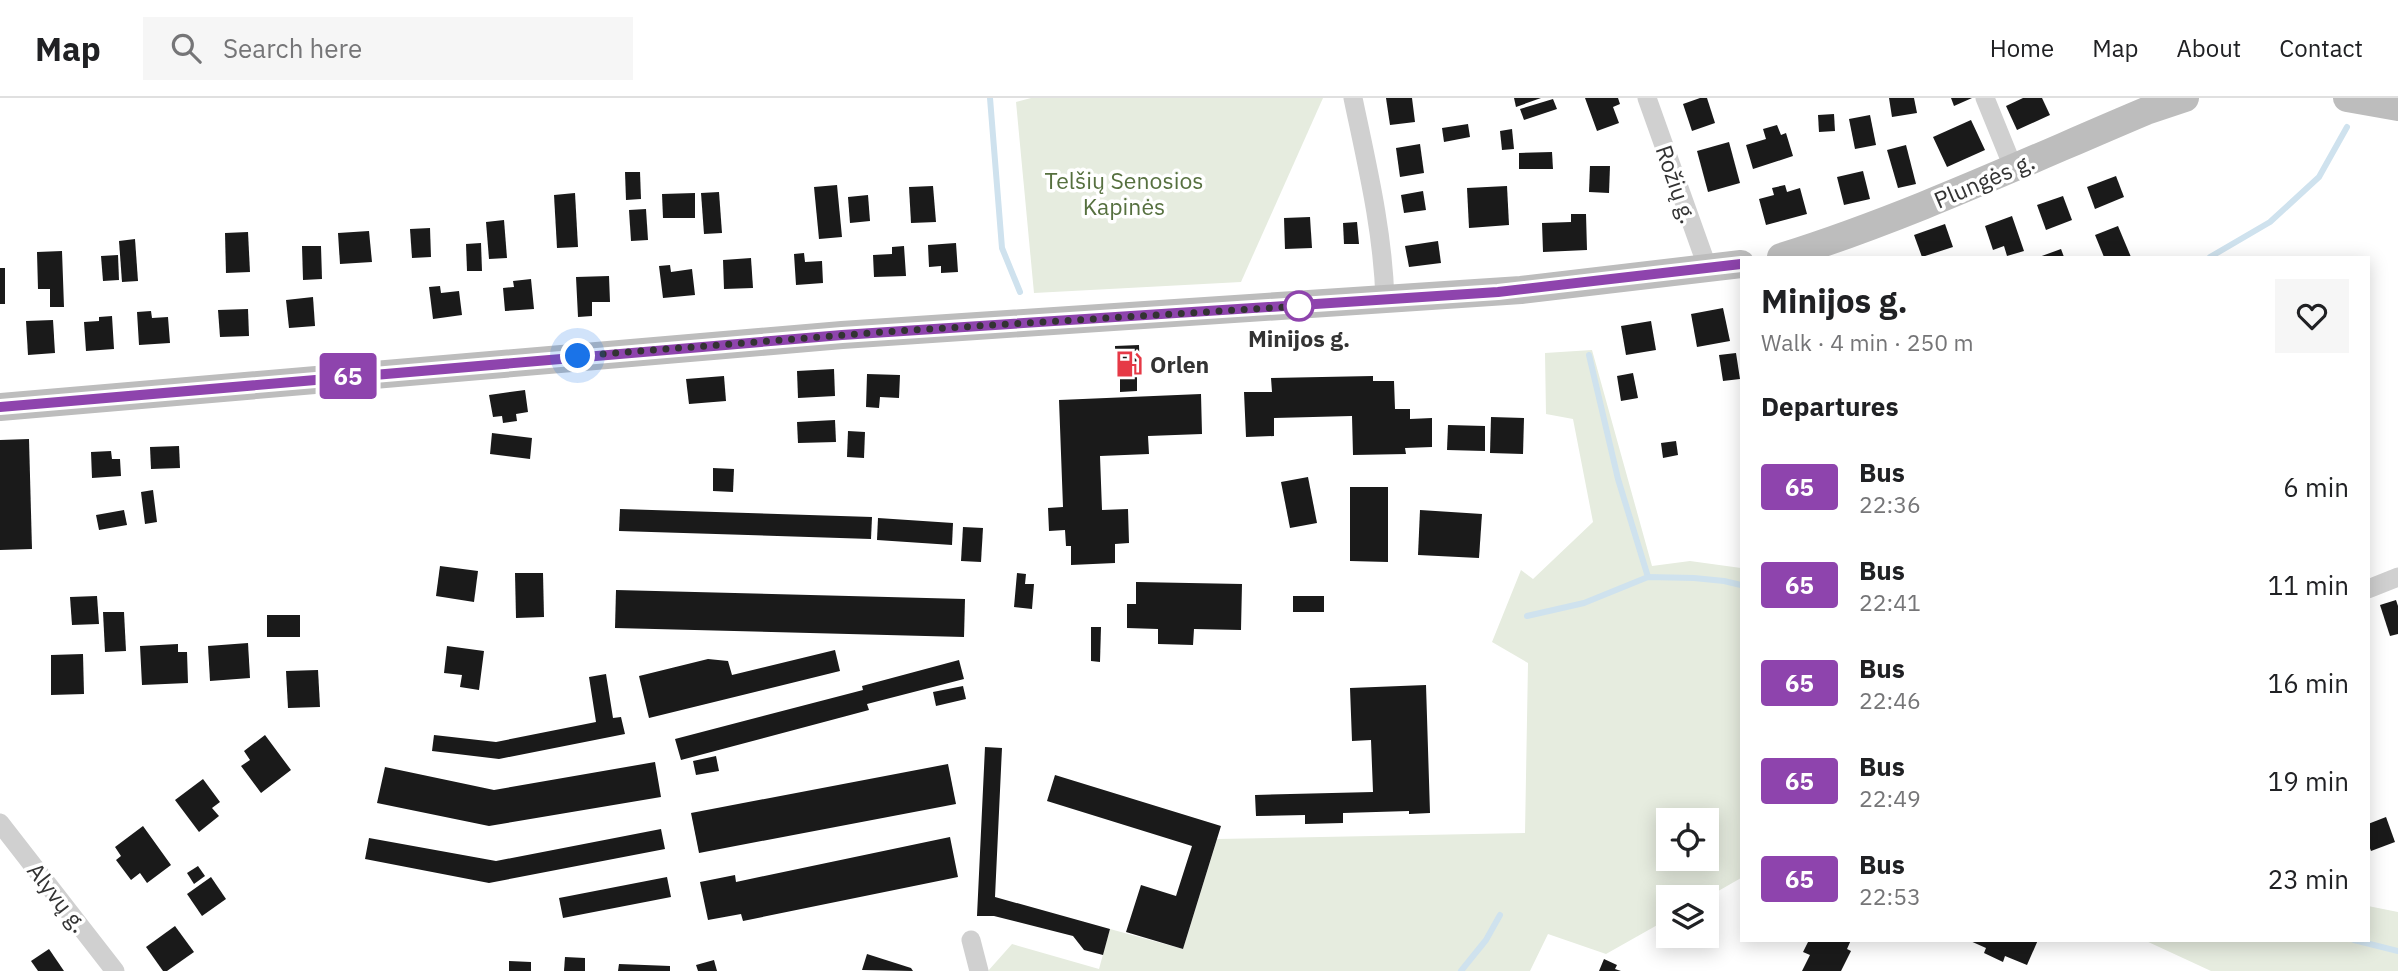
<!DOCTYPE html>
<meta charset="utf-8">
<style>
:root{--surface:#fff;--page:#f6f6f6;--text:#202124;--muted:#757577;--line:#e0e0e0}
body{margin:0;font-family:"IBM Plex Sans",sans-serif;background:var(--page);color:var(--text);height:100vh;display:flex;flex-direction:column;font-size:26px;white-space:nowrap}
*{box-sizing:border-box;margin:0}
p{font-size:23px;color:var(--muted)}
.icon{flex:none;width:38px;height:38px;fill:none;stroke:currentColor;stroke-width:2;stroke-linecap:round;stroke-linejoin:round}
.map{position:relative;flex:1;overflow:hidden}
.details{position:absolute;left:1740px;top:158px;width:630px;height:686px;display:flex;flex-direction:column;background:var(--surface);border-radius:0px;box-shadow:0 4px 18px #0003}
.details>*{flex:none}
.badge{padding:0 14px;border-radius:5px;font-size:24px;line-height:46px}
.fabs{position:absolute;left:1656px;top:710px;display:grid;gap:14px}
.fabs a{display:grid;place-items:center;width:63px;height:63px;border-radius:0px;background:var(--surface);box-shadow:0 4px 18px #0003;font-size:35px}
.you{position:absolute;width:35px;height:35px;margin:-18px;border:5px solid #fff;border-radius:50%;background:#1a73e8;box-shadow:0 0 0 10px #1a73e833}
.map>.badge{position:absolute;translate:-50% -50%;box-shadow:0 0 0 4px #fff}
h2{padding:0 21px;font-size:26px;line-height:63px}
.round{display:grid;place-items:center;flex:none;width:74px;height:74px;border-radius:0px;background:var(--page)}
.overview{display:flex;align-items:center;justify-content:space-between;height:119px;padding:0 21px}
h1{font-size:33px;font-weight:700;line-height:52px}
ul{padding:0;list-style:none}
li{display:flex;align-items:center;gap:21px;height:98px;padding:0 21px}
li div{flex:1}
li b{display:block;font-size:26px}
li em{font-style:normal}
li .badge{min-width:77px;font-weight:700;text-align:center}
header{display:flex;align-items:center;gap:42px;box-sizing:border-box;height:98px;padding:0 35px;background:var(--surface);border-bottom:2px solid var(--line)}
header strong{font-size:33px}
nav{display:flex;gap:38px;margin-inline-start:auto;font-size:24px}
.search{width:490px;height:63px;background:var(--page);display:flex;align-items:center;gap:18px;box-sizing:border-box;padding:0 24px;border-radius:0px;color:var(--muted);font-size:26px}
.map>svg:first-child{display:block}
.green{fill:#e6ecdf;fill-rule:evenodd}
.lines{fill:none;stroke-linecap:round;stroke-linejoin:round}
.stream{stroke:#cfe2ee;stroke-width:6}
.building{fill:#1a1a1a}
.minor{stroke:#d0d0d0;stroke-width:19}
.secondary{stroke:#bdbdbd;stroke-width:28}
.line-casing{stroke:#fff;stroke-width:16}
.line{stroke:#8e44ad;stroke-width:10}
.walk{stroke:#333;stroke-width:7;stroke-dasharray:0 12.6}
.stop-dot{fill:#fff;stroke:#8e44ad;stroke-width:3.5}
.labels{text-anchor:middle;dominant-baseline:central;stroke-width:7;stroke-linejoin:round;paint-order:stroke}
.park-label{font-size:23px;fill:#56703f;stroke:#fff}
.street-label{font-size:23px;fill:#333;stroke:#fff}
.stop-label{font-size:23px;font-weight:bold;fill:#333;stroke:#fff}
.poi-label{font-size:23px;font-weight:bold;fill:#333;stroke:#fff;text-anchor:start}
</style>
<header>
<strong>Map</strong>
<div class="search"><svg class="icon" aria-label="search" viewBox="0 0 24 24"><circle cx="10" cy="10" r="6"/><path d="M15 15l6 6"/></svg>Search here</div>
<nav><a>Home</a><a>Map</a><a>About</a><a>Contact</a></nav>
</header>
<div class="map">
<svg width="2398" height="873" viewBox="0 0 2398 873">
<rect width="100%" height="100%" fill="#fff"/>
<!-- green -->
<g class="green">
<polygon points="1031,0 1323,0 1241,184 1034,195 1016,4"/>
<path d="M 1592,252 L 1652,468 L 1690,463 L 1741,470 L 1741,780 L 1706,800 L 1668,800 L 1668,821 L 1606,856 L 1548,836 L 1530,873 L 988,873 L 1012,846 L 1099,871 L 1110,831 L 1183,851 L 1217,741 L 1525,735 L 1528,565 L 1492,544 L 1521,472 L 1533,481 L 1593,424 L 1573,321 L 1546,316 L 1545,255 ZM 1668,723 L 1706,723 L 1706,761 L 1668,761 Z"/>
<polygon points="2368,808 2398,814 2398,873 2211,873 2144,842 2368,842"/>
</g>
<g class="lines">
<!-- stream -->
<g class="stream">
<polyline points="990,0 1002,150 1020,194"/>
<polyline points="2210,159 2270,124 2319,79 2347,29"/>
<polyline points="1589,257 1618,381 1648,479"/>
<polyline points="1527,518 1584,505 1648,479 1694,480 1724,483 1741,487"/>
<polyline points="2354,842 2398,853"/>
<polyline points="1461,873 1486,842 1500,817"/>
</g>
</g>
<!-- building -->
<g class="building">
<polygon points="1386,0 1412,0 1415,24 1390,27"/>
<polygon points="1514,0 1541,0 1516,9"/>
<polygon points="1585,0 1618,0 1620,6 1613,9 1619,25 1597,33"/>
<polygon points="1700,0 1707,0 1715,25 1692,33 1683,6"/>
<polygon points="1889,0 1914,0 1917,15 1892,19"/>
<polygon points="1951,0 1972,0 1954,8"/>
<polygon points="2023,0 2042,0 2050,17 2017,32 2006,8"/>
<polygon points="1553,1 1557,11 1524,22 1520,11"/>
<polygon points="1834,16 1835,33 1819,34 1818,17"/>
<polygon points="1870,17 1876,47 1855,51 1849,21"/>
<polygon points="1971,22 1985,52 1947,69 1933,39"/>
<polygon points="1468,26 1470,39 1444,44 1442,30"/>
<polygon points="1777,27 1781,37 1786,35 1793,58 1753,71 1746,47 1766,41 1763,31"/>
<polygon points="1512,31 1514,51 1502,52 1500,33"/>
<polygon points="1729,44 1740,85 1708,94 1697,53"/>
<polygon points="1420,46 1424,75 1400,79 1396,50"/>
<polygon points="1906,47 1916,86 1898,90 1887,52"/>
<polygon points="1552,54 1553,71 1519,71 1519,55"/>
<polygon points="1590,68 1610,68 1609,95 1589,94"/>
<polygon points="1863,73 1870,101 1844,107 1837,79"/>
<polygon points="625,74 640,74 641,101 626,102"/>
<polygon points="2116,78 2124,99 2095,111 2087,89"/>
<polygon points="837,87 842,139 819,141 814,89"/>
<polygon points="1785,87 1787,94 1800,90 1807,116 1766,127 1759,101 1774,97 1772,90"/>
<polygon points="933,88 936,124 911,125 909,89"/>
<polygon points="1507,88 1509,127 1469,130 1467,90"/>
<polygon points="1423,93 1426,112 1404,115 1401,97"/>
<polygon points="719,94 722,135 704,136 701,95"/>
<polygon points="575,95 578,149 557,150 554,97"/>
<polygon points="695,95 695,120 663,120 662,96"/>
<polygon points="868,97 870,123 850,125 848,99"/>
<polygon points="2063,98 2072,122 2046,132 2037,107"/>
<polygon points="646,111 648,142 631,143 629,112"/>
<polygon points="1571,116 1586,116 1587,152 1543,154 1542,125 1571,124"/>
<polygon points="2012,118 2024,153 2007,158 2004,148 1993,152 1985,128"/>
<polygon points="1310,119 1312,150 1285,151 1284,120"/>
<polygon points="504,122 507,160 489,161 486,124"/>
<polygon points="1357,124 1359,146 1344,146 1343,125"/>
<polygon points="1945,126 1953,149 1922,159 1914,137"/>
<polygon points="2118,128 2131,159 2104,159 2095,137"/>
<polygon points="430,130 431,159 412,160 410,131"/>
<polygon points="369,133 372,164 340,166 338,135"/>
<polygon points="248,134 250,174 226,175 225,135"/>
<polygon points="135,141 138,183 122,184 119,143"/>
<polygon points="1438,143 1441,165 1409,169 1405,148"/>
<polygon points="481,145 482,173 467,173 466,146"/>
<polygon points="956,145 958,174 941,175 941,168 929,169 928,147"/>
<polygon points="302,148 321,148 322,181 303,182"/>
<polygon points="904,148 906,178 874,179 873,157 892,156 892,149"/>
<polygon points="2061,151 2064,159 2039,159"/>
<polygon points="62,153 64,209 50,209 50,191 38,191 37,154"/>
<polygon points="804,155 805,164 822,163 823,185 796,187 794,156"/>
<polygon points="118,157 119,182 103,183 101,158"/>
<polygon points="751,160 753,190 724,191 723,162"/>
<polygon points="670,167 671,174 692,171 695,197 663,200 659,168"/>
<rect x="0" y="170" width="5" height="36"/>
<polygon points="609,178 610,204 592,204 592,218 578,219 576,179"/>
<polygon points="531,181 534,211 505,213 503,190 514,189 513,183"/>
<polygon points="440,188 441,195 459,193 462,217 433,221 429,189"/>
<polygon points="313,199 315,228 289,230 286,202"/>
<polygon points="1723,210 1730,243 1697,249 1691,216"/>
<polygon points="248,211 249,238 220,239 218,212"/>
<polygon points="151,213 152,220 168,219 170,245 139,247 137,214"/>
<polygon points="112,218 114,251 86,253 84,224 99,223 99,219"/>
<polygon points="53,222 55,255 28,257 26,223"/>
<polygon points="1651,223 1656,252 1626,257 1621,228"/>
<polygon points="1139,247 1140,279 1137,279 1137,293 1120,294 1120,281 1116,281 1115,248"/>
<polygon points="1736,255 1740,281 1723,283 1719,257"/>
<polygon points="834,271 835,298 798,300 797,273"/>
<polygon points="1633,275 1638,300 1621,303 1617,278"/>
<polygon points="867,276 900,277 899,300 880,299 879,310 866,309"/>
<polygon points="724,278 726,303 689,306 686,281"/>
<polygon points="1373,278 1373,283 1394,283 1395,311 1410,311 1410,321 1432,320 1432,349 1405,350 1406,356 1353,357 1352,318 1274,320 1274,338 1246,339 1244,294 1272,294 1271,280"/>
<polygon points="525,292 528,314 516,316 517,323 503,325 502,318 493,319 489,297"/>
<polygon points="1201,296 1202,336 1148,338 1149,356 1100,358 1102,412 1128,411 1129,445 1115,446 1115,465 1071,467 1071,448 1066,448 1065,432 1049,433 1048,410 1063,409 1059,302"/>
<polygon points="1491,319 1524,320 1523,356 1490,355"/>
<polygon points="835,322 836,344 798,345 797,324"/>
<polygon points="1448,327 1485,328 1485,353 1447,352"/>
<polygon points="848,333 865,334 864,360 847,359"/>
<polygon points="492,335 532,340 530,361 490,356"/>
<polygon points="29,341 32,451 0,452 0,342"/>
<polygon points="1676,343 1678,357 1663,360 1661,345"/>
<polygon points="179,348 180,370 151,371 150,349"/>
<polygon points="111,353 112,361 120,361 121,378 92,380 91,354"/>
<polygon points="713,370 734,371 733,394 713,393"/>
<polygon points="1308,379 1317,425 1290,430 1281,384"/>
<polygon points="1350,389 1388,389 1388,464 1350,463"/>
<polygon points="153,392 157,424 145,426 141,394"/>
<polygon points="620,411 872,419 871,441 619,433"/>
<polygon points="124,412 127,427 99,432 96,417"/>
<polygon points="1420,412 1482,416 1479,460 1418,457"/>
<polygon points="878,420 953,425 952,447 877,442"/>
<polygon points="963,429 983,430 981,464 961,463"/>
<polygon points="440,468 478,473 474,504 436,498"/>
<polygon points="515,475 543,475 544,519 516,520"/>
<polygon points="1017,475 1026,476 1025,486 1034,486 1032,511 1014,509"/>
<polygon points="1136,484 1242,486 1241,532 1194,531 1193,547 1158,546 1158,531 1127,530 1127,506 1136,506"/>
<polygon points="616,492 965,501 964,539 615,530"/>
<polygon points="97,498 99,526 72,527 70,499"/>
<rect x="1293" y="498" width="31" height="16"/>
<polygon points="2396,502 2398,508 2398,536 2390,538 2380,507"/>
<polygon points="103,514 124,514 126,553 105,554"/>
<rect x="267" y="517" width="33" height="22"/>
<polygon points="1091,529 1101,529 1100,564 1091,563"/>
<polygon points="248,545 250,580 210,583 208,548"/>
<polygon points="178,546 178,554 187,554 188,585 142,587 140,548"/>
<polygon points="447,548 484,553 479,592 460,589 462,577 444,575"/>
<polygon points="835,552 840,573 649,620 639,578 708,561 728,563 732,577"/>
<polygon points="83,556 84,596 51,597 51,557"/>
<polygon points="959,562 964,581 867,606 869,612 681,662 675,641 863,592 862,588"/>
<polygon points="318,572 320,609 288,610 286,573"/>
<polygon points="606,576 613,620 621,619 625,636 499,661 432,653 434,637 496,644 596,624 589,579"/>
<polygon points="1426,587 1430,715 1409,716 1409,713 1343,715 1343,725 1305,726 1305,717 1256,718 1255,697 1373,694 1371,642 1352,643 1350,590"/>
<polygon points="963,588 966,601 936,608 933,594"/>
<polygon points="265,637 291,672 261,695 241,668 250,662 244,653"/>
<polygon points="985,649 1002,650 995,799 1110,831 1103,857 1084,852 1073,838 994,818 977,818"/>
<polygon points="716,658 719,673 696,677 693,663"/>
<polygon points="655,664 661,699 489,728 377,705 385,669 494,692"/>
<polygon points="948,666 956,706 699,755 691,715"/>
<polygon points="1055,677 1221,728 1183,851 1126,834 1141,787 1176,798 1192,748 1047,703"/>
<polygon points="203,681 220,704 212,710 219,718 199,734 175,702"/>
<polygon points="2386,719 2395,744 2371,753 2368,745 2368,726"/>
<polygon points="143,728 171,767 147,785 140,775 131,782 116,762 121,758 115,749"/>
<polygon points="661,731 665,751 489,785 365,761 369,740 496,763"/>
<polygon points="950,739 958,779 743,823 741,816 708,822 700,784 735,777 736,784"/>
<polygon points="198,768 205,778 194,786 187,775"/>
<polygon points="211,779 226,801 202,818 187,796"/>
<polygon points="667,779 671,799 563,820 559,800"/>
<polygon points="175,828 194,854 167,873 163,873 146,849"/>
<polygon points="1809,842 1851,842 1847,851 1851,853 1841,873 1802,873 1810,857 1803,854"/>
<polygon points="1968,842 2038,842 2027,867 2005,858 2003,864 1984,855 1986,850"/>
<polygon points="49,851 64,873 38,873 31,863"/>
<polygon points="867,856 911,870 913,873 862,872"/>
<polygon points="565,859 585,860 585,873 564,873"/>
<polygon points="1604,861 1617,867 1615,871 1621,873 1599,873"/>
<polygon points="714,862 717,873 698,873 696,867"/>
<polygon points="509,863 531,864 531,873 509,873"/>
<polygon points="619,866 670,868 670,873 618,873"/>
</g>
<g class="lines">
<!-- minor -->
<g class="minor">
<path d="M 1353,0 C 1367,67 1383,133 1385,202"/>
<polyline points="1647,0 1708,171"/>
<polyline points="1985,0 2013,69"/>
<polyline points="2368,491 2398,479"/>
<polyline points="0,725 115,873"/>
<polyline points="971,842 979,873"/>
</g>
<!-- secondary -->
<g class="secondary">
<polyline points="2347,0 2398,9"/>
<path d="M 1781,159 C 1906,120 2025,64 2146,13 L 2185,0"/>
<polyline points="0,309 842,237 1521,192 1741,166"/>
</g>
</g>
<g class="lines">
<!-- line casing -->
<g class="line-casing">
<polyline id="line" points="0,309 842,237 1498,194 1741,166"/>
</g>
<!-- line -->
<use href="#line" class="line"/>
<!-- walk -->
<polyline class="walk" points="578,258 897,233 1302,208 1299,208"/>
</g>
<!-- icons -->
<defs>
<g id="fuel-bare" transform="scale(2.1)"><path d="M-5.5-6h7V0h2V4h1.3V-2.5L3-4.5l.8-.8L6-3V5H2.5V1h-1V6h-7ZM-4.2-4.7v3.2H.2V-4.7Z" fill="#e63946" stroke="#fff" stroke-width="2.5" paint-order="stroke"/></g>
</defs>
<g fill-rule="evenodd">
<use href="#fuel-bare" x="1129" y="266"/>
</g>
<!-- markers -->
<circle class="stop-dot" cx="1299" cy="208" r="14"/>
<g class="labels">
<!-- park labels -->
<g class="park-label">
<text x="1124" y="82">Telšių Senosios<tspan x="1124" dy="26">Kapinės</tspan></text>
</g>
<!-- street labels -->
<g class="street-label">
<text transform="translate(1984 82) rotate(-23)">Plungės g.</text>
<text transform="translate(1677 86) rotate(71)">Rožių g.</text>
<text transform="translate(58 799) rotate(52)">Alyvų g.</text>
</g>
<!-- stop labels -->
<g class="stop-label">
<text x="1299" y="240">Minijos g.</text>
</g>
<!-- poi labels -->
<g class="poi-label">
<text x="1150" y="266">Orlen</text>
</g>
</g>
</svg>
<div class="fabs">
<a><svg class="icon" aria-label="locate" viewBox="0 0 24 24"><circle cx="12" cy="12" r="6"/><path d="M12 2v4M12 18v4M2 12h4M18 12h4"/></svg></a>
<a><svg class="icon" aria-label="layers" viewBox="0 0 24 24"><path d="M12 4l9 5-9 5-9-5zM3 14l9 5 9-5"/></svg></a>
</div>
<div class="you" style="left:578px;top:258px"></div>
<b class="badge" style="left:348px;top:278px;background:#8e44ad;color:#fff">65</b>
<section class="details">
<div class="overview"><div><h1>Minijos g.</h1><p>Walk · 4 min · 250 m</p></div><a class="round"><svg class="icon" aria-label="heart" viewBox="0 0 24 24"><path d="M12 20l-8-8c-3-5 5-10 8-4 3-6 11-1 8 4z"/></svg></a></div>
<h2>Departures</h2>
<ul>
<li><span class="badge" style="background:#8e44ad;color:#fff">65</span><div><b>Bus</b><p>22:36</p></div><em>6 min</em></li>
<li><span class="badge" style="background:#8e44ad;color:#fff">65</span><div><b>Bus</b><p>22:41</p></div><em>11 min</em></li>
<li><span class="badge" style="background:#8e44ad;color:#fff">65</span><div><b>Bus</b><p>22:46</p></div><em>16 min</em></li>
<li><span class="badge" style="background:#8e44ad;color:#fff">65</span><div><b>Bus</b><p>22:49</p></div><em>19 min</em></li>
<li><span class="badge" style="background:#8e44ad;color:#fff">65</span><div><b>Bus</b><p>22:53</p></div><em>23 min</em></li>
</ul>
</section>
</div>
